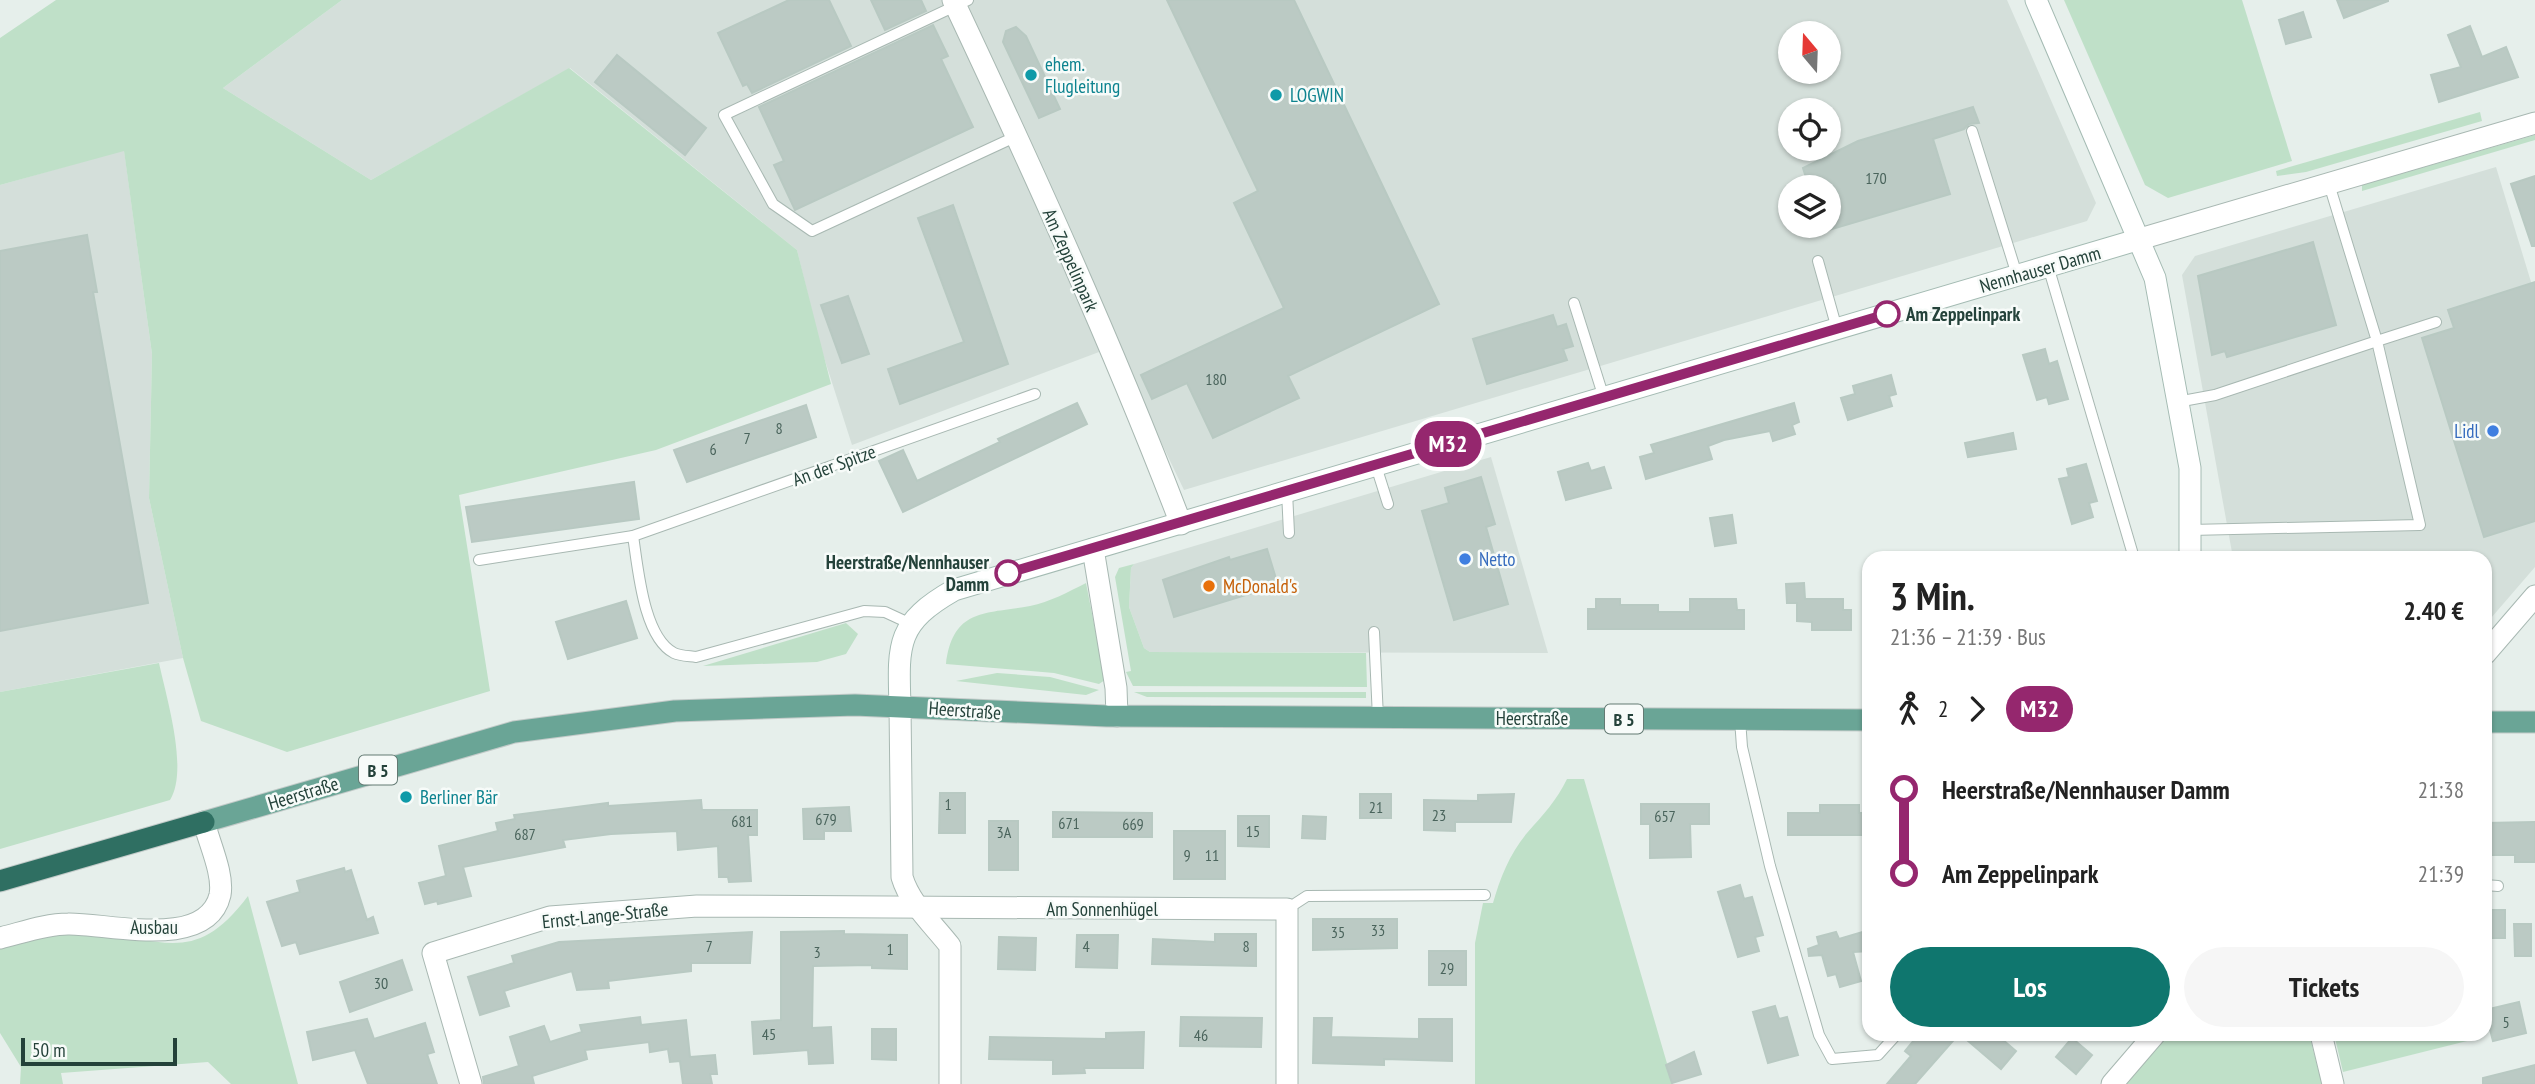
<!DOCTYPE html>
<html lang="de">
<meta charset="utf-8">
<style>
:root{--surface:#fff;--page:#f6f6f6;--text:#222;--muted:#767676;--accent:#0f766e}
body{margin:0;font-family:"PT Sans Narrow",sans-serif;background:var(--page);color:var(--text);height:100vh;display:flex;flex-direction:column;font-size:26px;white-space:nowrap}
*{box-sizing:border-box;margin:0}
p{font-size:23px;color:var(--muted)}
.icon{flex:none;width:38px;height:38px;fill:none;stroke:currentColor;stroke-width:2;stroke-linecap:round;stroke-linejoin:round}
.map{position:relative;flex:1;overflow:hidden}
.sheet{position:absolute;left:1862px;top:551px;width:630px;height:490px;display:flex;flex-direction:column;background:var(--surface);border-radius:21px;box-shadow:0 2px 5px #0004}
.sheet>*{flex:none}
.badge{padding:0 14px;border-radius:23px;font-size:24px;line-height:46px}
.needle{width:46px;rotate:341deg}
.fabs{position:absolute;left:1778px;top:21px;display:grid;gap:14px}
.fabs a{display:grid;place-items:center;width:63px;height:63px;border-radius:50%;background:var(--surface);box-shadow:0 2px 5px #0004;font-size:35px}
.scale{position:absolute;left:21px;bottom:18px;width:156px;box-sizing:border-box;padding-left:7px;border:4px solid #24423a;border-top:0;font-size:19px;line-height:24px;white-space:nowrap;color:#24423a;-webkit-text-stroke:5px #f7fbf9;paint-order:stroke}
.map>.badge{position:absolute;translate:-50% -50%;box-shadow:0 0 0 4px #fff}
.legs{display:flex;align-items:center;gap:10px;height:77px;padding:0 28px;font-size:23px}
.legs p{margin-inline-start:auto}
.headline{display:flex;align-items:center;justify-content:space-between;height:119px;padding:0 28px}
h1{font-size:38px;font-weight:600;line-height:52px}
.button{display:flex;gap:14px;margin-top:auto;padding:14px 28px}
.button a{flex:1;height:80px;border-radius:42px;background:var(--accent);color:#fff;font-size:28px;font-weight:600;line-height:80px;text-align:center}
.button a+a{background:var(--page);color:var(--text)}
ul{padding:0 28px;list-style:none}
li{display:flex;align-items:center;gap:24px;height:84px;font-size:26px}
li i{display:grid;place-items:center;width:10px;height:100%;margin:0 9px;background:currentColor}
li i::after{content:'';width:18px;height:18px;margin:-9px;border:5px solid;border-radius:50%;background:var(--surface)}
li p{margin-inline-start:auto}
li:first-child i{background:linear-gradient(#0000 50%,currentColor 0)}
li:last-child i{background:linear-gradient(currentColor 50%,#0000 0)}
.map>svg:first-child{display:block}
.built{fill:#d4dfda;fill-rule:evenodd}
.green{fill:#bfe0c8}
.building{fill:#bbcac4;stroke:#b8c9c2;stroke-width:2}
.lines{fill:none;stroke-linecap:round;stroke-linejoin:round}
.lane-casing{stroke:#a8b8b2;stroke-width:12}
.street-casing{stroke:#a8b8b2;stroke-width:23}
.secondary-casing{stroke:#a4bbb3;stroke-width:23}
.primary-casing{stroke:#c2cac8;stroke-width:23}
.highway-casing{stroke:#c2cac8;stroke-width:23}
.lane{stroke:#fff;stroke-width:10}
.street{stroke:#fff;stroke-width:21}
.secondary{stroke:#fff;stroke-width:21}
.primary{stroke:#6aa596;stroke-width:21}
.highway{stroke:#2f6f62;stroke-width:21}
.line-1-casing{stroke:#fff;stroke-width:16}
.line-1{stroke:#95276e;stroke-width:10}
.culture-dot{fill:#0f9aa8;stroke:#f7fbf9;stroke-width:2.5}
.stop-1-dot{fill:#fff;stroke:#95276e;stroke-width:3.5}
.shop-dot{fill:#3f7fe0;stroke:#f7fbf9;stroke-width:2.5}
.food-dot{fill:#e8710a;stroke:#f7fbf9;stroke-width:2.5}
.labels{text-anchor:middle;dominant-baseline:central;stroke-width:5;stroke-linejoin:round;paint-order:stroke}
.number-label{font-size:16px;fill:#4a645c}
.shield{fill:#f7fbf9;stroke:#637a73;stroke-width:2}
.shield-label{font-size:18px;font-weight:bold;fill:#24423a}
.culture-label{font-size:19px;fill:#0d838f;stroke:#f7fbf9;text-anchor:start}
.street-label{font-size:19px;fill:#24423a;stroke:#f7fbf9}
.stop-label{font-size:19px;font-weight:bold;fill:#24423a;stroke:#f7fbf9;text-anchor:start}
.shop-label{font-size:19px;fill:#366cbe;stroke:#f7fbf9;text-anchor:end}
.food-label{font-size:19px;fill:#c56008;stroke:#f7fbf9;text-anchor:start}
</style>
<div class="map">
<svg width="2535" height="1084" viewBox="0 0 2535 1084">
<rect width="100%" height="100%" fill="#e6efeb"/>
<!-- built -->
<g class="built">
<path d="M 342,0 L 2007,0 L 2096,203 L 2087,221 L 1184,490 L 1115,346 L 852,445 L 820,345 L 797,250 L 570,68 L 371,180 L 223,88 ZM 1790,33 L 1829,33 L 1829,72 L 1790,72 ZM 1790,110 L 1829,110 L 1829,149 L 1790,149 ZM 1790,187 L 1829,187 L 1829,226 L 1790,226 Z"/>
<polygon points="124,150 152,354 149,498 183,658 0,692 0,185"/>
<polygon points="2496,167 2535,295 2535,567 2485,625 2485,558 2233,558 2182,275 2195,256"/>
<polygon points="1491,457 1548,653 1150,652 1144,648 1129,607 1131,568 1134,564"/>
</g>
<!-- green -->
<g class="green">
<polygon points="56,0 342,0 223,88 371,180 569,68 797,250 831,384 656,450 459,495 490,691 287,752 201,721 183,658 149,498 152,354 124,151 0,185 0,38"/>
<polygon points="2064,0 2242,0 2292,161 2168,198 2145,185"/>
<polygon points="2480,112 2482,121 2306,172 2277,176 2276,171"/>
<polygon points="2535,135 2535,140 2362,191 2362,185"/>
<polygon points="1134,564 1131,568 1129,607 1144,648 1150,652 1366,653 1367,687 1133,686 1126,672 1131,671 1115,577 1119,568"/>
<path d="M 1086,583 L 1105,680 L 1099,684 L 1054,673 L 946,664 C 953,608 985,614 1030,606 C 1050,602 1068,592 1086,583 Z"/>
<polygon points="846,623 858,634 846,654 817,662 703,666"/>
<path d="M 159,663 C 166,696 189,770 170,800 L 0,849 L 0,692 Z"/>
<polygon points="997,673 1050,677 1099,690 1086,695 956,681"/>
<polygon points="1134,692 1366,692 1366,698 1147,697"/>
<path d="M 1567,779 L 1584,779 L 1673,1084 L 1475,1084 L 1475,943 L 1483,903 L 1493,903 C 1500,878 1510,853 1527,833 C 1543,815 1557,800 1567,779 Z"/>
<path d="M 248,896 L 298,1084 L 231,1084 L 208,1062 L 61,1073 L 63,1084 L 20,1084 L 21,1067 L 0,1033 L 0,947 C 30,940 63,931 95,934 C 167,939 196,965 248,896 Z"/>
<polygon points="2165,1034 2309,1034 2322,1084 2121,1084"/>
<polygon points="2334,1034 2474,1034 2475,1039 2343,1072"/>
</g>
<!-- building -->
<g class="building">
<polygon points="789,0 829,0 851,46 752,93 747,84 743,86 718,33"/>
<polygon points="871,0 921,0 926,11 885,30"/>
<polygon points="1167,0 1294,0 1439,304 1288,376 1299,398 1213,438 1187,383 1152,399 1141,375 1284,308 1234,203 1258,191"/>
<polygon points="2337,0 2388,0 2388,1 2344,18"/>
<polygon points="2303,12 2311,37 2286,44 2279,20"/>
<polygon points="933,25 948,56 941,59 973,127 795,210 774,165 784,161 759,107"/>
<polygon points="2470,26 2482,57 2506,47 2518,77 2439,102 2431,75 2461,67 2448,35"/>
<polygon points="1016,27 1026,36 1060,109 1039,118 1003,42 1006,31"/>
<polygon points="617,55 706,128 685,155 595,82"/>
<polygon points="1973,107 1979,123 1969,124 1964,129 1933,139 1950,194 1829,230 1829,187 1809,187 1803,168 1858,141"/>
<polygon points="2535,176 2535,246 2532,246 2511,184"/>
<polygon points="953,205 1008,364 900,404 888,369 964,342 918,218"/>
<polygon points="87,235 97,292 93,292 148,603 0,631 0,251"/>
<polygon points="2313,242 2336,325 2227,357 2225,351 2212,355 2198,276"/>
<polygon points="2535,282 2535,521 2484,537 2422,338 2454,328 2448,310"/>
<polygon points="848,296 869,354 842,363 821,305"/>
<polygon points="1553,315 1557,327 1566,324 1573,346 1563,349 1567,360 1487,384 1473,339"/>
<polygon points="2045,349 2049,364 2057,361 2068,399 2049,404 2047,397 2037,400 2023,355"/>
<polygon points="1891,375 1896,394 1889,396 1892,406 1848,420 1841,398 1855,394 1853,386"/>
<polygon points="1077,403 1087,424 903,512 879,461 903,450 917,481 1000,442 998,439"/>
<polygon points="1794,403 1799,422 1792,425 1795,434 1773,441 1770,431 1724,440 1708,446 1712,459 1646,479 1640,457 1654,453 1651,445"/>
<polygon points="806,405 816,437 687,482 674,450"/>
<polygon points="2013,433 2016,449 1968,457 1965,443"/>
<polygon points="1588,463 1591,471 1604,467 1611,488 1566,500 1558,472"/>
<polygon points="2086,464 2097,501 2089,503 2093,517 2072,524 2059,479 2069,477 2067,469"/>
<polygon points="1481,477 1495,524 1486,527 1508,604 1454,620 1422,511 1449,503 1445,488"/>
<polygon points="634,482 639,519 472,542 466,507"/>
<polygon points="1732,515 1736,543 1715,546 1710,518"/>
<polygon points="1267,549 1278,585 1174,617 1163,580 1229,557 1230,560"/>
<polygon points="1804,583 1805,599 1843,599 1843,610 1851,610 1851,630 1812,630 1812,622 1797,621 1797,603 1787,603 1786,584"/>
<polygon points="1596,599 1620,599 1620,605 1658,605 1658,612 1690,612 1690,599 1736,599 1737,610 1744,610 1744,629 1588,629 1588,609 1596,609"/>
<polygon points="626,601 637,638 568,659 556,622"/>
<polygon points="940,793 965,793 965,833 939,833"/>
<rect x="1360" y="794" width="31" height="24"/>
<polygon points="1514,794 1511,822 1455,822 1455,831 1424,830 1424,800 1478,801 1478,795"/>
<polygon points="701,800 702,810 757,810 757,835 748,835 751,881 729,882 728,877 719,877 718,846 678,850 677,831 611,834 563,840 565,847 463,867 471,896 438,904 437,901 425,904 419,883 446,876 439,846 498,831 496,823 515,819 514,815 608,803 608,806"/>
<polygon points="1641,804 1709,804 1709,824 1690,824 1691,857 1650,858 1650,824 1641,824"/>
<polygon points="1820,805 1859,805 1859,813 1869,813 1869,835 1788,835 1788,813 1820,813"/>
<polygon points="849,807 851,831 824,831 824,839 804,839 803,809"/>
<polygon points="1053,812 1152,813 1152,837 1053,837"/>
<polygon points="1238,816 1269,816 1269,847 1238,846"/>
<polygon points="1303,816 1326,817 1325,839 1302,838"/>
<rect x="989" y="821" width="29" height="49"/>
<polygon points="2535,822 2535,862 2515,862 2515,855 2485,855 2485,823"/>
<rect x="1174" y="831" width="51" height="48"/>
<polygon points="344,868 345,872 351,870 367,920 373,917 378,933 300,954 296,942 282,946 267,902 300,892 297,881"/>
<polygon points="1740,885 1744,899 1752,897 1763,935 1755,937 1759,951 1738,957 1718,892"/>
<rect x="2485" y="910" width="20" height="28"/>
<polygon points="1313,919 1397,919 1397,948 1313,950"/>
<polygon points="2514,924 2531,924 2531,956 2515,956"/>
<polygon points="1869,930 1869,951 1853,952 1861,981 1840,987 1836,974 1828,976 1822,955 1809,956 1808,949 1819,945 1817,937 1836,932 1839,939"/>
<polygon points="844,931 844,934 907,935 907,969 872,968 872,965 813,966 812,1028 831,1027 833,1063 809,1064 808,1050 754,1054 752,1022 781,1020 781,932"/>
<polygon points="752,932 750,963 691,963 691,971 608,981 609,988 577,990 572,971 504,991 509,1006 480,1015 468,977 514,963 512,956 559,942"/>
<polygon points="1215,934 1256,934 1256,966 1152,964 1153,939 1215,942"/>
<polygon points="1077,935 1118,935 1117,968 1076,967"/>
<polygon points="999,937 1036,938 1035,970 998,969"/>
<rect x="1429" y="951" width="37" height="34"/>
<polygon points="402,960 412,990 350,1012 340,982"/>
<polygon points="2519,1002 2526,1033 2493,1041 2485,1010"/>
<polygon points="1775,1006 1779,1019 1787,1017 1798,1055 1768,1063 1753,1012"/>
<polygon points="640,1017 641,1025 686,1020 690,1057 715,1055 717,1074 710,1074 712,1084 683,1084 680,1061 670,1062 668,1049 650,1052 649,1042 585,1050 587,1059 532,1076 534,1084 484,1084 483,1077 519,1066 510,1037 544,1026 550,1042 582,1032 580,1025"/>
<polygon points="1181,1017 1262,1018 1261,1047 1180,1046"/>
<polygon points="1314,1018 1332,1018 1331,1037 1419,1039 1419,1019 1452,1019 1452,1061 1384,1059 1384,1065 1313,1063"/>
<polygon points="367,1019 374,1039 425,1023 434,1052 427,1054 437,1084 368,1084 355,1050 313,1060 307,1032"/>
<polygon points="872,1029 896,1029 896,1060 872,1059"/>
<polygon points="1144,1032 1143,1068 1084,1068 1085,1073 1053,1074 1053,1060 989,1059 990,1037 1106,1039 1106,1033"/>
<polygon points="1919,1034 1959,1034 1915,1084 1887,1084 1911,1056 1905,1051"/>
<polygon points="1960,1034 1996,1034 2016,1051 2001,1069"/>
<polygon points="2072,1038 2092,1055 2076,1074 2056,1057"/>
<polygon points="1694,1052 1701,1074 1672,1083 1666,1065"/>
<polygon points="2535,1065 2535,1084 2483,1084 2483,1078"/>
</g>
<g class="lines">
<!-- lane casing -->
<g class="lane-casing">
<g id="lane">
<polyline points="968,0 724,115 773,204 812,231 1017,136"/>
<polyline points="1972,131 2017,275"/>
<polyline points="1818,261 1837,329"/>
<polyline points="2048,266 2134,558"/>
<polyline points="1574,303 1604,398"/>
<polyline points="2177,402 2215,395 2377,341 2329,184"/>
<polyline points="1376,466 1388,504"/>
<polyline points="1287,492 1289,533"/>
<polyline points="2190,530 2420,525 2377,341 2436,322"/>
<path d="M 633,536 C 638,567 643,637 674,653 C 680,656 689,656 696,657 L 864,611 L 885,612 L 911,624"/>
<polyline points="479,560 633,536 1035,394"/>
<polyline points="1374,632 1378,718"/>
<polyline points="1740,719 1742,747 1770,866 1819,1035 1832,1059 1878,1055 1897,1034"/>
<polyline points="2485,885 2498,886"/>
<polyline points="1287,909 1307,896 1485,895"/>
</g>
</g>
<!-- street casing -->
<g class="street-casing">
<g id="street">
<path d="M 953,0 C 1034,172 1113,346 1181,524"/>
<polyline points="2140,239 2535,123"/>
<polyline points="1093,549 1116,688 1117,716"/>
<polyline points="2485,654 2535,596"/>
<path d="M 900,706 L 902,877 C 910,904 933,924 950,946 L 950,1084"/>
<path d="M 0,938 C 21,933 46,924 68,924 C 107,923 207,951 220,895 C 224,874 209,843 204,822"/>
<polyline points="2321,1034 2333,1084"/>
<polyline points="471,1084 433,953 550,917 697,906 1287,909 1287,1084"/>
<polyline points="2112,1084 2155,1034"/>
</g>
</g>
<!-- secondary casing -->
<g class="secondary-casing">
<g id="secondary">
<polyline points="2036,0 2155,278 2190,468 2190,558"/>
<path d="M 900,706 C 898,644 896,623 954,590 L 2140,239"/>
</g>
</g>
<!-- primary casing -->
<g class="primary-casing">
<g id="primary">
<polyline points="2485,722 2535,722"/>
<polyline points="204,822 514,732 675,711 855,705 1107,716 1869,720"/>
</g>
</g>
<!-- highway casing -->
<g class="highway-casing">
<polyline id="highway" points="0,881 204,822"/>
</g>
<!-- lane -->
<use href="#lane" class="lane"/>
<!-- street -->
<use href="#street" class="street"/>
<!-- secondary -->
<use href="#secondary" class="secondary"/>
<!-- primary -->
<use href="#primary" class="primary"/>
<!-- highway -->
<use href="#highway" class="highway"/>
</g>
<g class="lines">
<!-- line-1 casing -->
<g class="line-1-casing">
<polyline id="line-1" points="1008,573 1887,314"/>
</g>
<!-- line-1 -->
<use href="#line-1" class="line-1"/>
</g>
<!-- markers -->
<g class="culture-dot">
<circle cx="1031" cy="75" r="7"/>
<circle cx="1276" cy="95" r="7"/>
<circle cx="406" cy="797" r="7"/>
</g>
<g class="stop-1-dot">
<circle cx="1887" cy="314" r="12"/>
<circle cx="1008" cy="573" r="12"/>
</g>
<g class="shop-dot">
<circle cx="2493" cy="431" r="7"/>
<circle cx="1465" cy="559" r="7"/>
</g>
<circle class="food-dot" cx="1209" cy="586" r="7"/>
<g class="labels">
<!-- number labels -->
<g class="number-label">
<text x="1876" y="178">170</text>
<text x="1216" y="379">180</text>
<text x="779" y="428">8</text>
<text x="747" y="438">7</text>
<text x="713" y="449">6</text>
<text x="948" y="804">1</text>
<text x="1376" y="807">21</text>
<text x="1439" y="815">23</text>
<text x="1665" y="816">657</text>
<text x="826" y="819">679</text>
<text x="742" y="821">681</text>
<text x="1069" y="823">671</text>
<text x="1133" y="824">669</text>
<text x="1253" y="831">15</text>
<text x="1004" y="832">3A</text>
<text x="525" y="834">687</text>
<text x="1187" y="855">9</text>
<text x="1212" y="855">11</text>
<text x="1378" y="930">33</text>
<text x="1338" y="932">35</text>
<text x="709" y="946">7</text>
<text x="1086" y="946">4</text>
<text x="1246" y="946">8</text>
<text x="890" y="949">1</text>
<text x="817" y="952">3</text>
<text x="1447" y="968">29</text>
<text x="381" y="983">30</text>
<text x="2506" y="1022">5</text>
<text x="769" y="1034">45</text>
<text x="1201" y="1035">46</text>
</g>
<!-- shield labels -->
<g class="shield">
<rect x="1605" y="704.5" width="38" height="29" rx="5"/>
<rect x="359" y="755.5" width="38" height="29" rx="5"/>
</g>
<g class="shield-label">
<text x="1624" y="719">B 5</text>
<text x="378" y="770">B 5</text>
</g>
<!-- culture labels -->
<g class="culture-label">
<text x="1045" y="64">ehem.<tspan x="1045" dy="22">Flugleitung</tspan></text>
<text x="1290" y="95">LOGWIN</text>
<text x="420" y="797">Berliner Bär</text>
</g>
<!-- street labels -->
<g class="street-label">
<text transform="translate(1071 260) rotate(66)">Am Zeppelinpark</text>
<text transform="translate(2040 269) rotate(-16)">Nennhauser Damm</text>
<text transform="translate(834 465) rotate(-20)">An der Spitze</text>
<text transform="translate(965 710) rotate(4)">Heerstraße</text>
<text x="1532" y="718">Heerstraße</text>
<text transform="translate(303 793) rotate(-17)">Heerstraße</text>
<text x="1102" y="909">Am Sonnenhügel</text>
<text transform="translate(605 915) rotate(-6)">Ernst-Lange-Straße</text>
<text x="154" y="927">Ausbau</text>
</g>
<!-- stop labels -->
<g class="stop-label">
<text x="1906" y="314">Am Zeppelinpark</text>
<text x="989" y="562" text-anchor="end">Heerstraße/Nennhauser<tspan x="989" dy="22">Damm</tspan></text>
</g>
<!-- shop labels -->
<g class="shop-label">
<text x="2479" y="431">Lidl</text>
<text x="1479" y="559" text-anchor="start">Netto</text>
</g>
<!-- food labels -->
<g class="food-label">
<text x="1223" y="586">McDonald's</text>
</g>
</g>
</svg>
<div class="fabs">
<a><svg class="needle" viewBox="-14 -14 28 28"><path d="M0-13l5 13h-10z" fill="#e53935"/><path d="M0 13l5-13h-10z" fill="#767676"/></svg></a>
<a><svg class="icon" aria-label="locate" viewBox="0 0 24 24"><circle cx="12" cy="12" r="6"/><path d="M12 2v4M12 18v4M2 12h4M18 12h4"/></svg></a>
<a><svg class="icon" aria-label="layers" viewBox="0 0 24 24"><path d="M12 4l9 5-9 5-9-5zM3 14l9 5 9-5"/></svg></a>
</div>
<div class="scale">50 m</div>
<b class="badge" style="left:1448px;top:444px;background:#95276e;color:#fff">M32</b>
<section class="sheet">
<div class="headline"><div><h1>3 Min.</h1><p>21:36 – 21:39 · Bus</p></div><b>2.40 €</b></div>
<div class="legs"><svg class="icon" aria-label="walk" viewBox="0 0 24 24"><circle cx="13" cy="4" r="2"/><path d="M13 8l-2 6 4 7M11 14l-3 7M7 12l3-4h3l4 4"/></svg>2<svg class="icon" aria-label="forward" viewBox="0 0 24 24"><path d="M9 5l7 7-7 7"/></svg><b class="badge" style="background:#95276e;color:#fff">M32</b></div>
<ul>
<li><i style="color:#95276e"></i><b>Heerstraße/Nennhauser Damm</b><p>21:38</p></li>
<li><i style="color:#95276e"></i><b>Am Zeppelinpark</b><p>21:39</p></li>
</ul>
<div class="button"><a>Los</a><a>Tickets</a></div>
</section>
</div>
